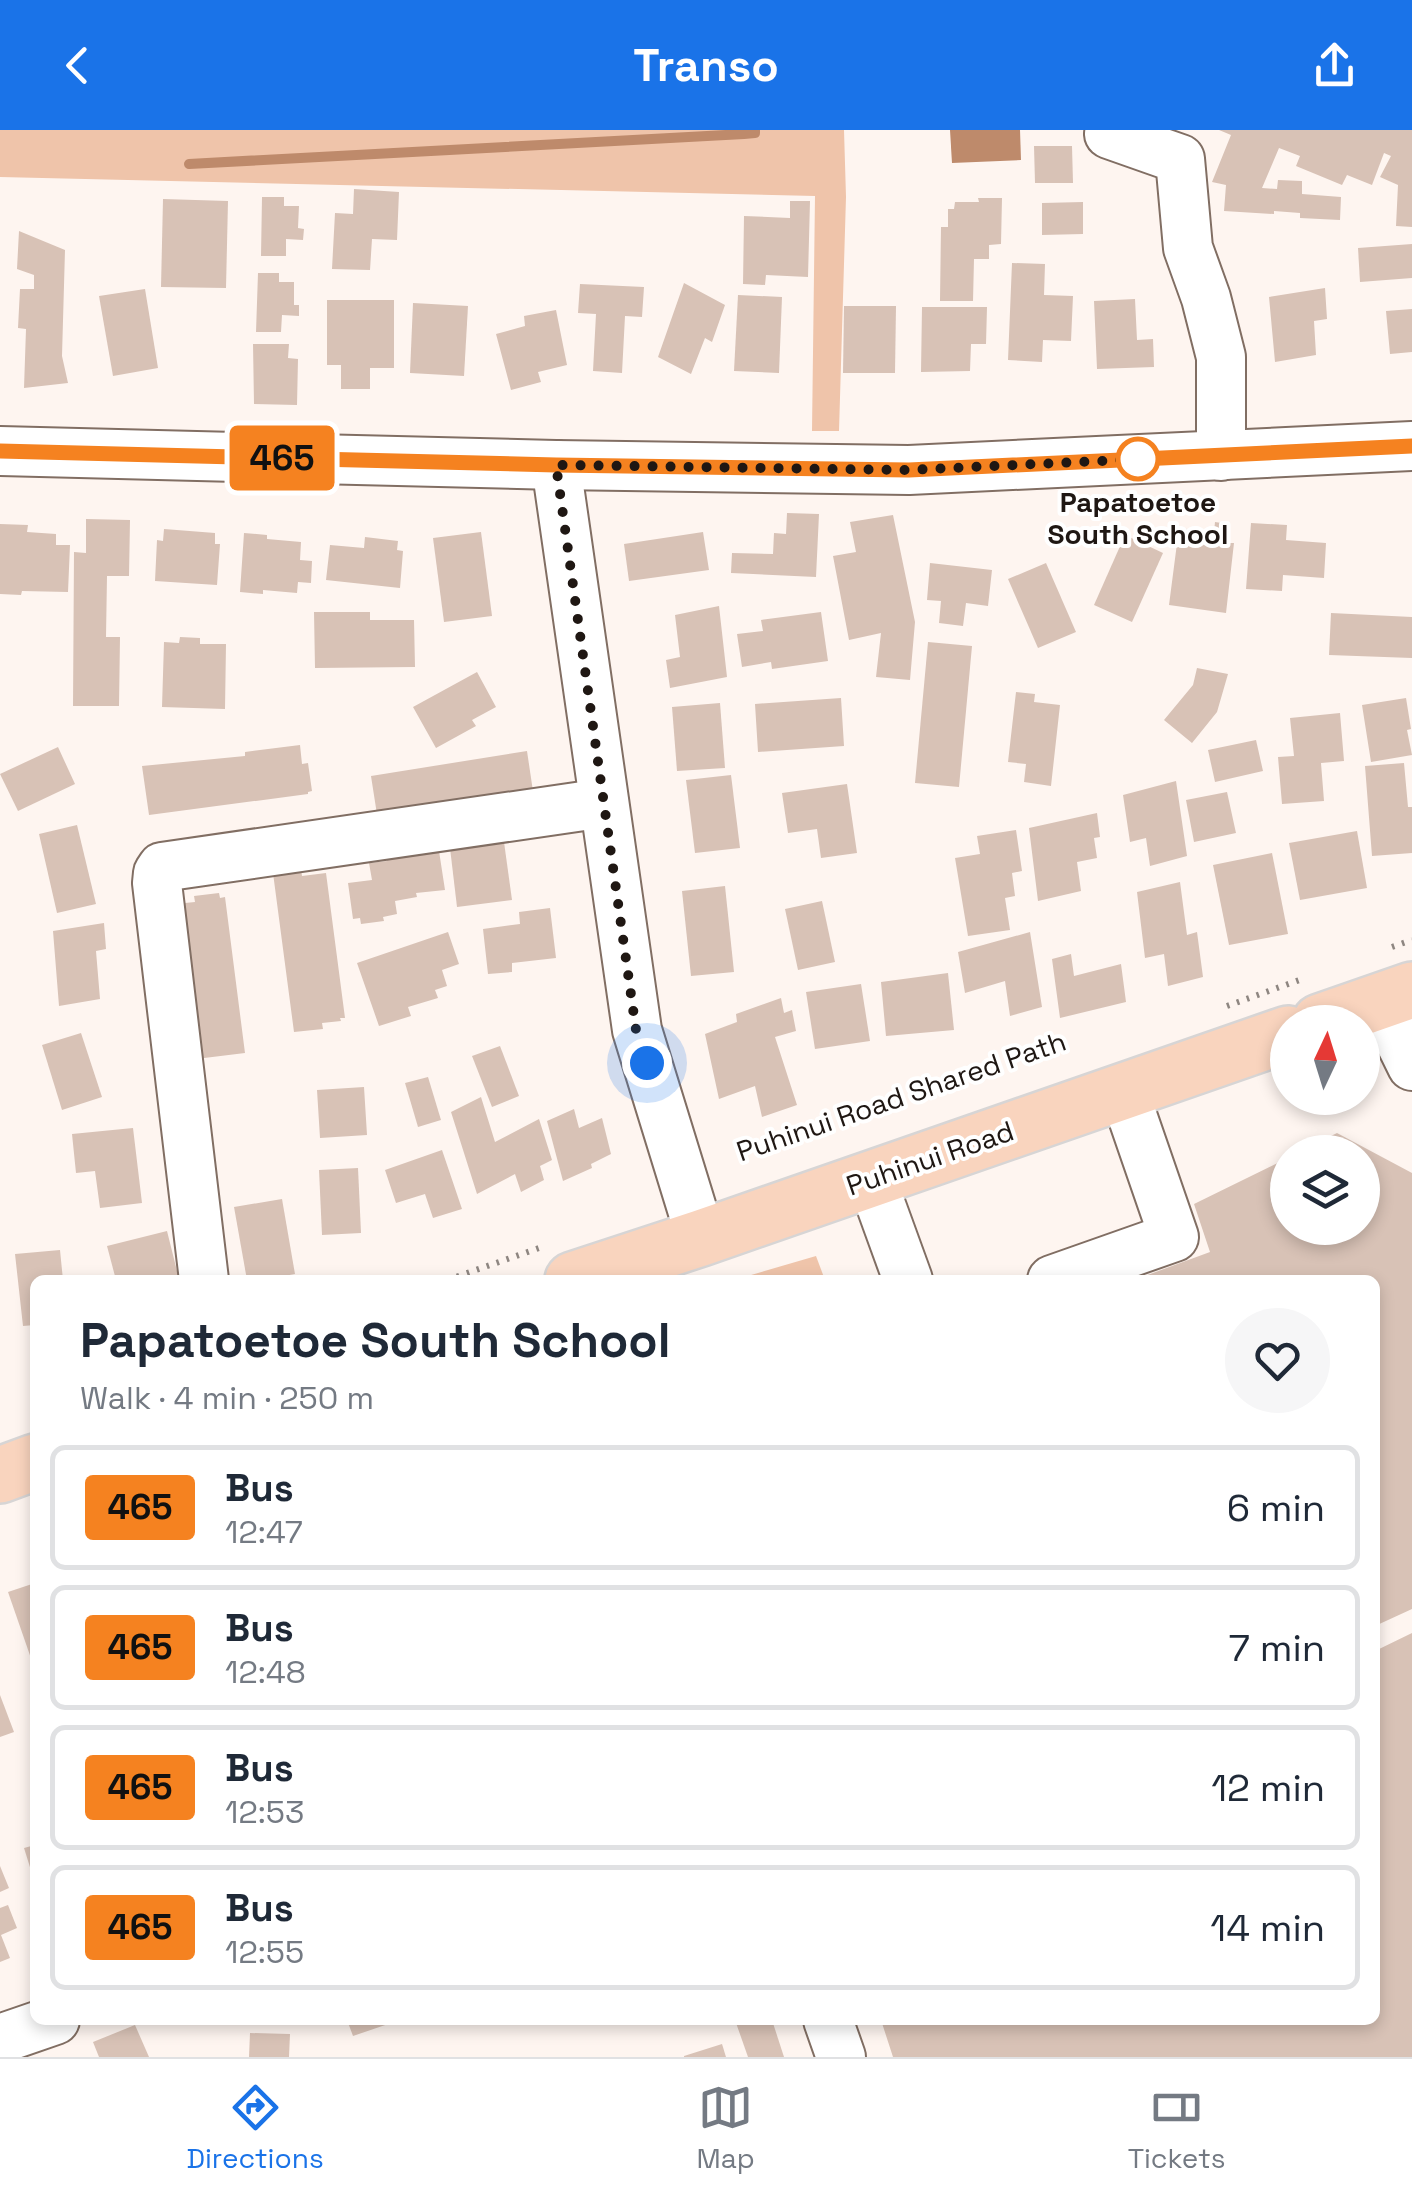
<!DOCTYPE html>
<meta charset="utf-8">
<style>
:root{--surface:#fff;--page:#f6f6f7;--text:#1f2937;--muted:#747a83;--line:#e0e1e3;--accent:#1a73e8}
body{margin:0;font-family:"Space Grotesk",sans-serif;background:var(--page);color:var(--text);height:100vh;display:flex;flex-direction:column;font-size:38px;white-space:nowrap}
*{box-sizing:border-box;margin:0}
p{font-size:32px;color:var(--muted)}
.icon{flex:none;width:55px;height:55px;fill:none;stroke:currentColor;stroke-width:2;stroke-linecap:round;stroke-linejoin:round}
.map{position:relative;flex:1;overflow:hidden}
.side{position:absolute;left:30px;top:1145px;width:1350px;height:750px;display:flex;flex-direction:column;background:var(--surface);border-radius:15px;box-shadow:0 5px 15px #0003}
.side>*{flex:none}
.badge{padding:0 20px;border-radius:8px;font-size:35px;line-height:65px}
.needle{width:65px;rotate:4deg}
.fabs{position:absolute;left:1270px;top:875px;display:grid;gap:20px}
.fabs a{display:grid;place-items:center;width:110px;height:110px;border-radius:50%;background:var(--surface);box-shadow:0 5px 15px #0003;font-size:50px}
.you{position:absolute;width:50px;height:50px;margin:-25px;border:8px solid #fff;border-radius:50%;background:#1a73e8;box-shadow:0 0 0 15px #1a73e833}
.map>.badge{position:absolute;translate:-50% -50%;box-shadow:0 0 0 5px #fff}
.round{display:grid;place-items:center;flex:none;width:105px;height:105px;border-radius:52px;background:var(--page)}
.overview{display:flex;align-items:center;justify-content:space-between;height:170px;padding:0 50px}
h1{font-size:48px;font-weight:600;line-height:75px}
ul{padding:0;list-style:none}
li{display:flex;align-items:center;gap:30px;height:125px;margin:0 20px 15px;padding:0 30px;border:5px solid var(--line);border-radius:15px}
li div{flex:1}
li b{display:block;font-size:38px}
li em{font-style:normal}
li .badge{min-width:110px;font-weight:700;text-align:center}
header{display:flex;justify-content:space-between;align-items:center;height:130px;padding:0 50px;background:var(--accent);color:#fff;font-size:45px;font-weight:600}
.tabs{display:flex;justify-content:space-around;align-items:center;height:140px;border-top:2px solid var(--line);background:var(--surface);font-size:28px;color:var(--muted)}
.tabs a{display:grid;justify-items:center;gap:5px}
.tabs .on{color:var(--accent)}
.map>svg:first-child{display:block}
.green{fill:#efc4aa}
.water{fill:#be8a6b}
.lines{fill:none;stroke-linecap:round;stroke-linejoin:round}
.stream{stroke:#be8a6b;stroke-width:10}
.building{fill:#d8c2b6}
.minor-casing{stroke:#816e63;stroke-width:52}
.major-casing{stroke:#d7d5d5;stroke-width:60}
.path{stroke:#8e8681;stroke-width:6;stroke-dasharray:2.5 8;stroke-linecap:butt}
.minor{stroke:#fff;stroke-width:48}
.major{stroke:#f9d4be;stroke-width:55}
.line-casing{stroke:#fff;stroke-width:22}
.line{stroke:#f58220;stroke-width:15}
.walk{stroke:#1f1713;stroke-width:10;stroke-dasharray:0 18}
.stop-dot{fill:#fff;stroke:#f58220;stroke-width:5}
.labels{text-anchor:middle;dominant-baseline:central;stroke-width:8;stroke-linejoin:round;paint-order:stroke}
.stop-label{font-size:28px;font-weight:bold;fill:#1f1713;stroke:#fff}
.street-label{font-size:28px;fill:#1f1713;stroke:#fff}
</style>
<header><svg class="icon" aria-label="back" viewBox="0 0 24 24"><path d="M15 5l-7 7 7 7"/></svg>Transo<svg class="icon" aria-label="share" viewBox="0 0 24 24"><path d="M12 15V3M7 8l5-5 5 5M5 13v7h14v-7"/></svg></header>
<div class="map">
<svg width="1412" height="1927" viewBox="0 0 1412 1927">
<rect width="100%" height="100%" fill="#fef5f0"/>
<!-- green -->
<g class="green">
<polygon points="0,0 844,0 846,67 839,301 812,301 815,66 0,47"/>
<polygon points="816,1126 825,1150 734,1150"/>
</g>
<!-- water -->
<polygon class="water" points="950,0 1020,0 1021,30 952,33"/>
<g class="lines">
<!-- stream -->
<polyline class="stream" points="189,34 744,4 755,3 755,0"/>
</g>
<!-- building -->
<g class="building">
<polygon points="1219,0 1412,0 1412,97 1396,96 1398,55 1380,47 1391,26 1384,23 1372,55 1347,45 1342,55 1296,36 1300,26 1279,18 1262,58 1277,59 1278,50 1302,51 1302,64 1341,67 1340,90 1300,88 1300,83 1274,81 1274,84 1224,81 1226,55 1212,52 1231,5"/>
<polygon points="1034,16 1072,16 1073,53 1035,53"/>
<polygon points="354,59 399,62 397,110 372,109 370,140 332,139 335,83 353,84"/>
<polygon points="262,67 284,67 284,76 299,76 298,98 304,99 303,110 286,109 286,126 261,126"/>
<polygon points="978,68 1002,68 1001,114 989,115 989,129 974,129 973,171 940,171 941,97 948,97 948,79 954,79 955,72 979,72"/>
<polygon points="163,69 228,71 226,158 161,157"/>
<polygon points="790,71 810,71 808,147 766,145 765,155 743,154 744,86 790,88"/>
<polygon points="1083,72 1083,104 1042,105 1042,73"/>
<polygon points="19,101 65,120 62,226 68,253 24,258 26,199 18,198 20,159 34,159 34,145 17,139"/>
<polygon points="1412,114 1412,148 1360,152 1358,118"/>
<polygon points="1012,133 1045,134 1044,165 1073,166 1071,211 1043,210 1042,232 1008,230"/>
<polygon points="258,143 279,143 279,152 294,152 294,175 299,175 299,186 282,185 281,202 256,202"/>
<polygon points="684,153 725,175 712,212 705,208 691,244 658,227"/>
<polygon points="580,154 644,157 642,187 625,186 622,243 593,241 596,184 578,183"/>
<polygon points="1325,158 1327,189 1314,191 1316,225 1275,232 1269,167"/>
<polygon points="145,159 158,238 113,246 99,166"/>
<polygon points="738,165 782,167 779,243 734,241"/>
<polygon points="1135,169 1137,210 1153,209 1154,237 1097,239 1094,171"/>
<polygon points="327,170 394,170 394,238 370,238 370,259 341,259 341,235 327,235"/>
<polygon points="413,173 468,176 464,246 410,243"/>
<polygon points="844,176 896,176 895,243 843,243"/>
<polygon points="922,177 987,177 986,214 971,214 970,241 921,242"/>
<polygon points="1412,179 1412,222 1390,224 1386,181"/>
<polygon points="556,180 567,235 538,242 541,252 511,260 496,204 525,196 524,186"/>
<polygon points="253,214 289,214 288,228 298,229 297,275 254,274"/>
<polygon points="787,383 819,384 816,447 731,443 732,423 773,424 774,403 786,404"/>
<polygon points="893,385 915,492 910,550 876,547 881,503 849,510 833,426 856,422 850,392"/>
<polygon points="86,389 130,390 129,446 107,446 106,507 120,507 119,576 73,576 74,422 86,423"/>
<polygon points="1215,392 1228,394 1225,413 1234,413 1226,483 1169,475 1179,398 1214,402"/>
<polygon points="1251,393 1287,395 1286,410 1326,413 1324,448 1283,445 1282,461 1246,459"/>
<polygon points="0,394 28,395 27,402 56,404 56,415 70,415 68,462 22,461 21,465 0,464"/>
<polygon points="164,399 215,403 215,414 220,414 217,455 155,451 157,410 163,411"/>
<polygon points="481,402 492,486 444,492 433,408"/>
<polygon points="703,402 709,440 629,451 624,414"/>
<polygon points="244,403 267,405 267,409 301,412 300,430 312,431 311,453 298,452 297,463 263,460 263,464 240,462"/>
<polygon points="1125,405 1163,423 1132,492 1094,475"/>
<polygon points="365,407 398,411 397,420 403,421 400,458 326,450 330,415 364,418"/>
<polygon points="930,433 992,440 988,476 966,473 963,496 939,493 941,471 927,470"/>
<polygon points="1046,433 1076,502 1038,518 1008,449"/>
<polygon points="719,476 727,547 670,558 666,530 680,527 675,485"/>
<polygon points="314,482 370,482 370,490 414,490 415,537 315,538"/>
<polygon points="821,482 828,531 772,539 771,532 742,537 737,504 763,501 761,490"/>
<polygon points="1331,483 1412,487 1412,528 1329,525"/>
<polygon points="180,507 200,508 200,514 226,514 225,579 162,577 164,512 179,513"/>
<polygon points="928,512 972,516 959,657 915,653"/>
<polygon points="1197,538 1228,544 1217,582 1192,613 1164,590 1193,555"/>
<polygon points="477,542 496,577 472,590 476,596 436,618 413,577"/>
<polygon points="1016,562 1035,564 1034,572 1060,575 1051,656 1024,652 1026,634 1008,632"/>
<polygon points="841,568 844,616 758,622 755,574"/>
<polygon points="1406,568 1411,599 1407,600 1412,625 1371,632 1362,575"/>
<polygon points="720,573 725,638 677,641 672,577"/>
<polygon points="1340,583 1344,631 1321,633 1324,671 1282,674 1278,627 1294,626 1290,588"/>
<polygon points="1256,610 1263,641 1215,652 1208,620"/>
<polygon points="300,615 302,634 308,633 312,661 308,662 308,664 149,685 142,636 245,626 245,622"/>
<polygon points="58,617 75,654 18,681 0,644"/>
<polygon points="527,621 534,668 378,691 371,646"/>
<polygon points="1404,633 1408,677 1412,677 1412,723 1372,726 1365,636"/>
<polygon points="731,645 740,718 695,723 686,650"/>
<polygon points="1176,651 1187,726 1150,736 1146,708 1130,712 1123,665"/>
<polygon points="847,654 857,723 821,728 817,699 788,703 782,663"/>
<polygon points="1227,662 1236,703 1194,712 1186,670"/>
<polygon points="1097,683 1100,707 1094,708 1097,728 1077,732 1081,761 1038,771 1029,698"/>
<polygon points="77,695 96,774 57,783 39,704"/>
<polygon points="1016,700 1022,741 1012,743 1015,766 1005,768 1010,800 968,806 955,728 980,724 977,706"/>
<polygon points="1357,701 1367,758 1300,770 1289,713"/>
<polygon points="504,712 512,770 457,777 450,718"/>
<polygon points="439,721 445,760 416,763 417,767 395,771 397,784 383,787 384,791 361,794 360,788 353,789 348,753 372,750 369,733 387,731 386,722"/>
<polygon points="1272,723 1288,804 1229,815 1213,735"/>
<polygon points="301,739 302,746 326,743 345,888 340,888 341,891 322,893 323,899 294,902 273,743"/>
<polygon points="1180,752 1187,805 1197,802 1203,847 1168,856 1164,824 1145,828 1137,762"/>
<polygon points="725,756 734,842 691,846 682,761"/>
<polygon points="219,763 220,768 225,767 245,923 196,929 175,774 195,772 194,766"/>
<polygon points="822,771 835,832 798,840 785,779"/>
<polygon points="550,778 556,828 512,833 512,842 488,844 483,799 520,794 519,782"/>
<polygon points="104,793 106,819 96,821 100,869 59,876 53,801"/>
<polygon points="448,802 459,834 442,840 447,856 435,860 438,868 408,877 411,886 379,896 357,833"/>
<polygon points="1030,802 1042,877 1010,886 1005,851 965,863 958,822"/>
<polygon points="1071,824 1074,846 1121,834 1126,872 1060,888 1052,829"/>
<polygon points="948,843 954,900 886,906 881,852"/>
<polygon points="861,854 870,911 815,919 806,862"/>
<polygon points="781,868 784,883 792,880 796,901 775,907 797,975 762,987 755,956 719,969 705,904 737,892 736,884"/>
<polygon points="81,903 102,967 62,980 42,915"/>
<polygon points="500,916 519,966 492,977 472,926"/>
<polygon points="428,947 441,990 418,997 405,953"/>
<polygon points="364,957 367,1005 320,1008 317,960"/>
<polygon points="481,967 495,1012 539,989 552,1030 540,1036 544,1050 521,1062 515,1044 477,1064 451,982"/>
<polygon points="574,979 579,998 602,988 611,1024 591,1034 592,1038 563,1051 547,991"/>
<polygon points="133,998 142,1073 100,1078 95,1041 76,1043 72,1004"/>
<polygon points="1337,1003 1412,1043 1412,1479 1375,1496 1375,1150 1134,1150 1210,1122 1194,1074 1288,1028 1288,1098 1362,1098 1362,1022 1298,1022"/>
<polygon points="442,1020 462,1079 433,1088 425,1064 396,1073 385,1040"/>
<polygon points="358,1038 361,1103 322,1105 319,1040"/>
<polygon points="282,1069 295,1144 262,1150 247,1150 234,1077"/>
<polygon points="167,1101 178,1145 157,1150 116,1150 107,1116"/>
<polygon points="60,1120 63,1150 35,1150 35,1195 23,1196 15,1124"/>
<polygon points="35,1453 35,1537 34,1537 8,1462"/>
<polygon points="1412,1503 1412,1927 893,1927 881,1890 1375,1890 1375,1521"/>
<polygon points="0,1565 14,1602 0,1607"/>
<polygon points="35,1715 35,1750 34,1750 24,1718"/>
<polygon points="0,1736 9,1758 0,1762"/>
<polygon points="8,1775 17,1798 1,1805 10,1828 0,1832 0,1778"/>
<polygon points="347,1890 397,1890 397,1891 353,1906"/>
<polygon points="735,1890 772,1890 784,1927 748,1927"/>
<polygon points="135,1895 149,1927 99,1927 93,1912"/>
<polygon points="250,1903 290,1904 289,1927 249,1927"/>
<polygon points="722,1914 726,1927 684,1927 684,1926"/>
</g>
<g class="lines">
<!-- minor casing -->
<g class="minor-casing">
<g id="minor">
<polyline points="1109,4 1180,29 1188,118 1206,168 1221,227 1221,326"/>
<polyline points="0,321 556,335 909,340 1412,316"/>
<polyline points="556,335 637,900 701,1108"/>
<polyline points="1380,871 1412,936"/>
<polyline points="871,1048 908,1150"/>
<polyline points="204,1150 157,753 158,743 162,737 604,673"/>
<polyline points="1052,1150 1174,1107 1124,962"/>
<polyline points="828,1890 841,1927"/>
<polyline points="0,1909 55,1890"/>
</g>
</g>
<!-- major casing -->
<g class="major-casing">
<g id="major">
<polyline points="1320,892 1412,860"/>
<polyline points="573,1150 701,1108 1288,904"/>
<polyline points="0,1345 35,1332"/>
</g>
</g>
<!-- path -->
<g class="path">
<polyline points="1392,817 1412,810"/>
<polyline points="1227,876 1305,848"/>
<polyline points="447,1150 545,1116"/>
</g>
<!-- minor -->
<use href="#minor" class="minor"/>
<!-- major -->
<use href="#major" class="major"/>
</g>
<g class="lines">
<!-- line casing -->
<g class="line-casing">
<polyline id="line" points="0,321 556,335 909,340 1412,316"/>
</g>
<!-- line -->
<use href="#line" class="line"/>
<!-- walk -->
<polyline class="walk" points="647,933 636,900 556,335 909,340 1143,329 1138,329"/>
</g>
<!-- markers -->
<circle class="stop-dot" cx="1138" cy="329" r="20"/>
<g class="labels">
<!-- stop labels -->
<g class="stop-label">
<text x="1138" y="372">Papatoetoe<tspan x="1138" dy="32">South School</tspan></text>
</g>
<!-- street labels -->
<g class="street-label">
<text transform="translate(901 966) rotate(-19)">Puhinui Road Shared Path</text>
<text transform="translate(930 1028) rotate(-19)">Puhinui Road</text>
</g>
</g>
</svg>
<div class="fabs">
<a><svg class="needle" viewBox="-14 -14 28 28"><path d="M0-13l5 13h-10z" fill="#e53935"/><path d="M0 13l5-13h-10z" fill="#747a83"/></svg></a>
<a><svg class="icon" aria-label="layers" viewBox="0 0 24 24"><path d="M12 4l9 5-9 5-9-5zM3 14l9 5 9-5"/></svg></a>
</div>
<div class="you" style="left:647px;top:933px"></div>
<b class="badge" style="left:282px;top:328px;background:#f58220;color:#111">465</b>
<section class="side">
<div class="overview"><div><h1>Papatoetoe South School</h1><p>Walk · 4 min · 250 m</p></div><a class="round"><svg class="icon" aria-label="heart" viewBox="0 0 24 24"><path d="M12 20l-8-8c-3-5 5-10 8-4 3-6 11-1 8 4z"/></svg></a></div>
<ul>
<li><span class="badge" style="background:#f58220;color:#111">465</span><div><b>Bus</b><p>12:47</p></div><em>6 min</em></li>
<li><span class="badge" style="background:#f58220;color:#111">465</span><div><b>Bus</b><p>12:48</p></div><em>7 min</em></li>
<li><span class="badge" style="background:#f58220;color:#111">465</span><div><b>Bus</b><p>12:53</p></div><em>12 min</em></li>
<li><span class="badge" style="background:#f58220;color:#111">465</span><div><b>Bus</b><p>12:55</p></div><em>14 min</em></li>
</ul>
</section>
</div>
<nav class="tabs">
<a class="on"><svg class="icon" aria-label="directions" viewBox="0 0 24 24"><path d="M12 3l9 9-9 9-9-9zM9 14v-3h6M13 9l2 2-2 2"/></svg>Directions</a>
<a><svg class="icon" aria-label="map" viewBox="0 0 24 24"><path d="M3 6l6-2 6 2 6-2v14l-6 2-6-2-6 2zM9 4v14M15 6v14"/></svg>Map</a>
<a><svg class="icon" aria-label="tickets" viewBox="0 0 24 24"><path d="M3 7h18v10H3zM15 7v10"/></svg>Tickets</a>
</nav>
